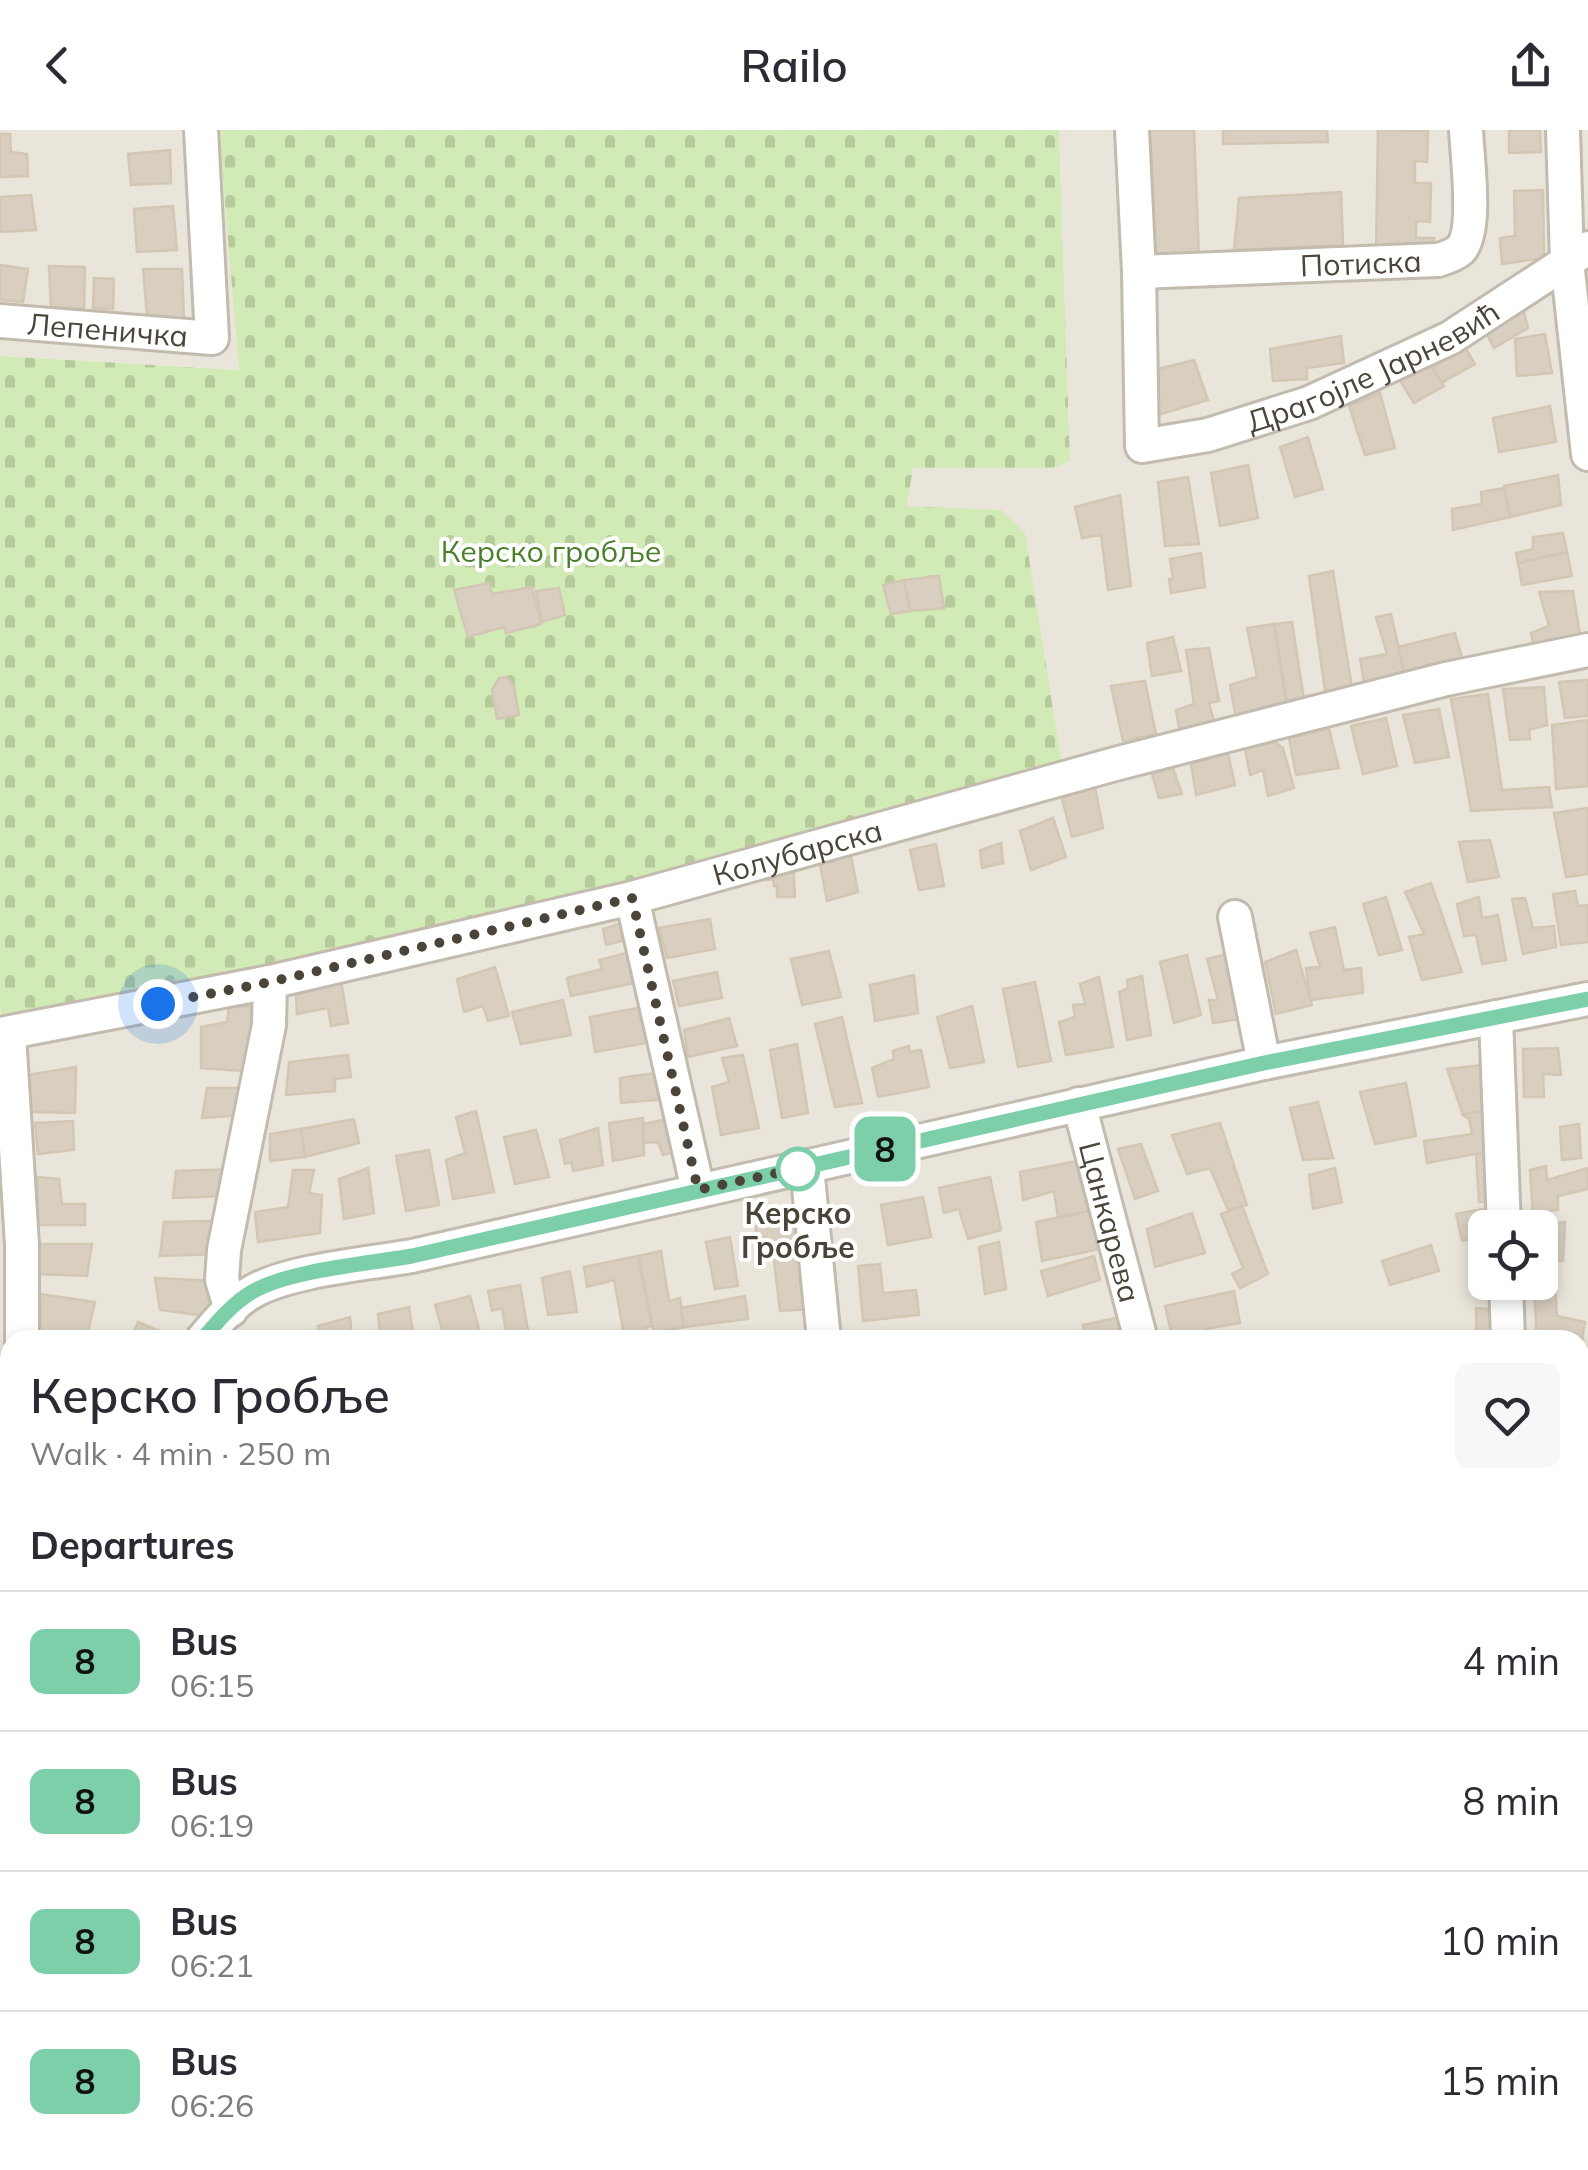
<!DOCTYPE html>
<meta charset="utf-8">
<style>
:root{--surface:#fff;--page:#f7f7f7;--text:#2b2b33;--muted:#7c7c81;--line:#e1e1e2}
body{margin:0;font-family:Mulish,sans-serif;background:var(--page);color:var(--text);height:100vh;display:flex;flex-direction:column;font-size:38px;white-space:nowrap}
*{box-sizing:border-box;margin:0}
p{font-size:32px;color:var(--muted)}
.icon{flex:none;width:55px;height:55px;fill:none;stroke:currentColor;stroke-width:2;stroke-linecap:round;stroke-linejoin:round}
.map{position:relative;flex:1;overflow:hidden}
.sheet{position:absolute;left:0px;top:1200px;width:1590px;height:840px;display:flex;flex-direction:column;background:var(--surface);border-radius:30px 30px 0 0;box-shadow:0 5px 15px #0003}
.sheet>*{flex:none}
.badge{padding:0 20px;border-radius:15px;font-size:35px;line-height:65px}
.fabs{position:absolute;left:1468px;top:1080px;display:grid;gap:20px}
.fabs a{display:grid;place-items:center;width:90px;height:90px;border-radius:15px;background:var(--surface);box-shadow:0 5px 15px #0003;font-size:50px}
.you{position:absolute;width:50px;height:50px;margin:-25px;border:8px solid #fff;border-radius:50%;background:#1a73e8;box-shadow:0 0 0 15px #1a73e833}
.map>.badge{position:absolute;translate:-50% -50%;box-shadow:0 0 0 5px #fff}
h2{padding:0 30px;font-size:38px;line-height:90px}
.round{display:grid;place-items:center;flex:none;width:105px;height:105px;border-radius:15px;background:var(--page)}
.headline{display:flex;align-items:center;justify-content:space-between;height:170px;padding:0 30px}
h1{font-size:48px;font-weight:600;line-height:75px}
ul{padding:0;list-style:none}
li{display:flex;align-items:center;gap:30px;height:140px;padding:0 30px;border-top:2px solid var(--line)}
li div{flex:1}
li b{display:block;font-size:38px}
li em{font-style:normal}
li .badge{min-width:110px;font-weight:700;text-align:center}
header{display:flex;justify-content:space-between;align-items:center;height:130px;padding:0 30px;background:var(--surface);font-size:45px;font-weight:600}
.map>svg:first-child{display:block}
.residential{fill:#eae5da;fill-rule:evenodd}
.cemetery{fill:url(#cemetery-stones)}
.building{fill:#d8cfc1;stroke:#d3c7b4;stroke-width:2.5}
.lines{fill:none;stroke-linecap:round;stroke-linejoin:round}
.minor-casing{stroke:#c2bbae;stroke-width:38}
.minor{stroke:#fff;stroke-width:32}
.line-casing{stroke:#fff;stroke-width:22}
.line{stroke:#7ccfa9;stroke-width:15}
.walk{stroke:#4b4439;stroke-width:10;stroke-dasharray:0 18}
.stop-dot{fill:#fff;stroke:#7ccfa9;stroke-width:5}
.labels{text-anchor:middle;dominant-baseline:central;stroke-width:8;stroke-linejoin:round;paint-order:stroke}
.street-label{font-size:30px;fill:#4b4439;stroke:#fff}
.park-label{font-size:30px;fill:#4a7f2a;stroke:#fff}
.stop-label{font-size:30px;font-weight:bold;fill:#4b4439;stroke:#fff}
</style>
<header><svg class="icon" aria-label="back" viewBox="0 0 24 24"><path d="M15 5l-7 7 7 7"/></svg>Railo<svg class="icon" aria-label="share" viewBox="0 0 24 24"><path d="M12 15V3M7 8l5-5 5 5M5 13v7h14v-7"/></svg></header>
<div class="map">
<svg width="1588" height="2040" viewBox="0 0 1588 2040">
<defs>
<pattern id="cemetery-stones" width="16" height="16" patternUnits="userSpaceOnUse" patternTransform="scale(2.5)"><rect width="16" height="16" fill="#d2eab5"/><path d="M2 7V4a2 2 0 0 1 4 0v3zM10 15v-3a2 2 0 0 1 4 0v3z" fill="#b6ca9c"/></pattern>
</defs>
<rect width="100%" height="100%" fill="#f6f3ec"/>
<!-- residential -->
<g class="residential">
<polygon points="0,0 219,0 240,240 0,226"/>
<path d="M 1059,0 L 1588,0 L 1588,2040 L 0,2040 L 0,874 L 3,909 L 1001,380 L 907,377 L 913,338 L 1052,338 L 1070,331 ZM 1485,1098 L 1540,1098 L 1540,1152 L 1485,1152 ZM 10,1210 L 1580,1210 L 1580,2030 L 10,2030 Z"/>
</g>
<!-- cemetery -->
<polygon class="cemetery" points="219,0 1059,0 1070,331 1053,338 913,338 907,376 1001,380 1025,403 1063,642 615,779 3,910 0,874 0,226 239,240"/>
<!-- building -->
<g class="building">
<polygon points="1148,0 1194,0 1199,129 1153,134"/>
<polygon points="1223,0 1327,0 1328,12 1223,14"/>
<polygon points="1378,0 1428,1 1427,32 1415,31 1415,53 1431,53 1430,92 1416,91 1416,108 1434,108 1433,125 1376,124"/>
<polygon points="1509,0 1540,0 1541,22 1509,23"/>
<polygon points="0,4 10,4 11,22 27,24 28,46 0,47"/>
<polygon points="170,20 171,53 131,55 128,24"/>
<polygon points="1543,60 1544,128 1502,134 1500,108 1515,106 1514,61"/>
<polygon points="1341,62 1343,115 1234,120 1239,68"/>
<polygon points="31,65 36,100 0,102 0,67"/>
<polygon points="173,76 177,120 137,122 134,79"/>
<polygon points="0,135 28,139 23,172 0,170"/>
<polygon points="49,136 85,137 84,179 51,177"/>
<polygon points="143,139 182,139 184,189 147,185"/>
<polygon points="94,148 114,149 113,179 93,178"/>
<polygon points="1524,182 1528,198 1494,218 1486,202"/>
<polygon points="1545,204 1552,243 1517,246 1515,209"/>
<polygon points="1341,206 1344,233 1307,238 1307,249 1273,251 1270,219"/>
<polygon points="1463,214 1475,234 1441,253 1428,232"/>
<polygon points="1194,230 1208,270 1158,285 1146,242"/>
<polygon points="1428,232 1444,256 1414,273 1399,249"/>
<polygon points="1380,263 1395,318 1365,325 1349,276"/>
<polygon points="1550,276 1556,312 1499,322 1493,288"/>
<polygon points="1308,307 1323,359 1295,367 1280,317"/>
<polygon points="1248,335 1258,388 1220,396 1211,343"/>
<polygon points="1558,345 1561,375 1510,387 1504,356"/>
<polygon points="1188,347 1199,414 1165,416 1158,352"/>
<polygon points="1504,358 1510,387 1453,400 1452,379 1482,374 1481,362"/>
<polygon points="1120,365 1131,456 1108,460 1101,405 1082,408 1075,377"/>
<polygon points="1563,403 1567,422 1518,433 1516,423 1533,419 1533,407"/>
<polygon points="1567,422 1572,446 1522,455 1518,433"/>
<polygon points="1201,423 1205,457 1171,463 1169,449 1173,449 1170,429"/>
<polygon points="1333,441 1353,564 1326,568 1309,446"/>
<polygon points="939,446 944,478 910,481 904,450"/>
<polygon points="904,450 910,481 891,484 883,455"/>
<polygon points="489,453 492,464 532,457 541,494 506,503 504,497 468,507 454,460"/>
<polygon points="559,458 565,485 542,492 536,461"/>
<polygon points="1573,461 1581,512 1534,518 1531,503 1549,496 1539,462"/>
<polygon points="1391,484 1406,550 1365,558 1360,529 1387,524 1376,487"/>
<polygon points="1292,492 1304,570 1287,574 1274,494"/>
<polygon points="1274,494 1287,578 1236,588 1230,555 1257,547 1247,498"/>
<polygon points="1455,503 1465,538 1406,550 1398,517"/>
<polygon points="1173,507 1181,541 1152,546 1147,513"/>
<polygon points="1209,518 1219,571 1209,573 1215,595 1180,603 1176,580 1194,574 1186,520"/>
<polygon points="507,547 514,557 519,585 497,589 492,560 499,548"/>
<polygon points="1588,550 1588,586 1565,588 1559,552"/>
<polygon points="1145,551 1156,604 1123,611 1111,556"/>
<polygon points="1544,557 1547,595 1529,600 1530,609 1510,610 1503,559"/>
<polygon points="1488,564 1502,660 1549,657 1552,677 1471,681 1451,569"/>
<polygon points="1439,579 1449,627 1415,633 1403,585"/>
<polygon points="1386,588 1397,636 1363,644 1351,596"/>
<polygon points="1588,590 1588,656 1556,659 1552,595"/>
<polygon points="1329,599 1339,638 1296,645 1289,608"/>
<polygon points="1275,612 1283,618 1294,658 1268,666 1263,640 1250,645 1245,619"/>
<polygon points="1228,623 1235,655 1196,665 1191,634"/>
<polygon points="1173,638 1182,664 1159,668 1152,644"/>
<polygon points="1095,657 1103,698 1072,707 1061,665"/>
<polygon points="1588,678 1588,744 1566,747 1554,683"/>
<polygon points="1053,688 1066,727 1031,740 1020,701"/>
<polygon points="1490,710 1499,747 1468,752 1459,712"/>
<polygon points="1001,713 1003,733 982,738 980,720"/>
<polygon points="936,714 944,756 919,760 910,720"/>
<polygon points="849,716 858,762 827,771 818,724"/>
<polygon points="793,729 795,767 777,767 777,756 774,756 773,749 768,750 767,737"/>
<polygon points="1431,753 1462,842 1422,850 1409,807 1424,804 1405,762"/>
<polygon points="1575,761 1578,776 1588,775 1588,812 1561,815 1553,764"/>
<polygon points="1386,767 1402,820 1379,825 1363,774"/>
<polygon points="1479,767 1482,788 1498,785 1506,830 1482,834 1476,805 1464,806 1457,774"/>
<polygon points="1525,768 1533,798 1554,796 1556,817 1523,824 1512,769"/>
<polygon points="710,789 715,819 667,828 659,798"/>
<polygon points="628,791 630,809 606,815 603,799"/>
<polygon points="1335,797 1344,840 1361,838 1363,863 1310,870 1306,838 1320,837 1310,803"/>
<polygon points="637,820 644,851 571,866 567,848 602,839 599,830"/>
<polygon points="1296,820 1312,875 1276,884 1265,832"/>
<polygon points="829,821 841,867 802,875 791,829"/>
<polygon points="1239,821 1253,887 1213,893 1209,870 1218,870 1207,829"/>
<polygon points="1187,825 1201,885 1174,893 1160,832"/>
<polygon points="495,837 509,886 488,891 483,876 464,882 457,849"/>
<polygon points="717,842 722,868 679,876 673,851"/>
<polygon points="914,845 918,883 875,891 870,855"/>
<polygon points="1142,846 1151,905 1127,910 1119,862 1128,858 1127,850"/>
<polygon points="1099,847 1113,917 1066,925 1059,892 1075,887 1073,875 1085,874 1080,854"/>
<polygon points="341,850 348,893 331,896 328,878 297,884 296,863"/>
<polygon points="1035,852 1051,931 1018,937 1003,859"/>
<polygon points="563,870 571,905 521,914 512,882"/>
<polygon points="261,876 255,942 201,938 201,897 227,892 229,877"/>
<polygon points="648,876 657,911 595,922 590,887"/>
<polygon points="972,876 984,932 950,938 937,887"/>
<polygon points="842,887 862,973 835,977 815,894"/>
<polygon points="729,888 737,916 688,927 684,900"/>
<polygon points="797,914 808,983 782,988 770,920"/>
<polygon points="909,916 909,922 921,920 929,957 878,967 872,938 894,929 893,921"/>
<polygon points="1558,918 1561,945 1543,944 1544,967 1524,967 1523,919"/>
<polygon points="348,925 351,947 335,949 335,961 286,965 289,932"/>
<polygon points="743,925 759,998 721,1005 712,957 729,952 722,928"/>
<polygon points="1492,934 1496,977 1463,985 1447,939"/>
<polygon points="76,937 75,983 30,982 27,945"/>
<polygon points="662,942 666,969 621,973 620,948"/>
<polygon points="1406,953 1416,1006 1375,1014 1360,962"/>
<polygon points="207,958 245,958 244,985 202,988"/>
<polygon points="1318,972 1333,1028 1303,1030 1290,978"/>
<polygon points="1496,977 1497,1020 1427,1033 1424,1011 1472,1004 1469,989 1463,985"/>
<polygon points="476,981 494,1062 453,1069 446,1030 465,1023 456,987"/>
<polygon points="643,988 644,1025 613,1031 609,993"/>
<polygon points="672,988 681,1020 663,1025 658,1012 644,1013 643,994"/>
<polygon points="354,989 359,1013 305,1027 301,999"/>
<polygon points="73,991 74,1020 38,1024 35,993"/>
<polygon points="1220,993 1247,1075 1228,1080 1210,1038 1187,1044 1172,1005"/>
<polygon points="1579,994 1581,1028 1562,1030 1560,997"/>
<polygon points="598,998 603,1035 573,1041 571,1032 565,1034 560,1010"/>
<polygon points="301,999 305,1027 270,1031 270,1004"/>
<polygon points="536,1000 549,1047 515,1054 504,1007"/>
<polygon points="1141,1014 1158,1061 1135,1069 1118,1019"/>
<polygon points="429,1020 439,1075 406,1081 396,1026"/>
<polygon points="1497,1020 1499,1072 1479,1072 1476,1024"/>
<polygon points="1078,1031 1090,1081 1058,1087 1054,1061 1023,1070 1020,1042"/>
<polygon points="1546,1036 1547,1050 1588,1038 1588,1059 1558,1066 1558,1080 1533,1084 1530,1040"/>
<polygon points="368,1038 374,1083 344,1089 339,1049"/>
<polygon points="1335,1038 1342,1072 1313,1079 1309,1045"/>
<polygon points="235,1039 227,1066 173,1068 176,1041"/>
<polygon points="293,1040 314,1040 309,1063 322,1065 320,1103 258,1112 255,1082 288,1077"/>
<polygon points="37,1047 59,1049 62,1074 85,1074 85,1095 38,1095"/>
<polygon points="990,1047 1001,1100 968,1109 959,1079 944,1083 939,1058"/>
<polygon points="923,1067 931,1107 888,1115 881,1075"/>
<polygon points="1242,1076 1268,1144 1240,1158 1232,1144 1243,1138 1221,1084"/>
<polygon points="1498,1076 1499,1098 1485,1098 1485,1105 1462,1111 1456,1084"/>
<polygon points="1090,1081 1100,1119 1042,1131 1036,1092"/>
<polygon points="1192,1083 1205,1123 1155,1137 1147,1099"/>
<polygon points="799,1088 811,1179 780,1181 773,1122 755,1124 756,1096"/>
<polygon points="209,1091 225,1093 220,1124 160,1126 164,1092"/>
<polygon points="1565,1092 1563,1131 1540,1131 1539,1095"/>
<polygon points="730,1107 738,1156 715,1159 706,1112"/>
<polygon points="999,1112 1006,1159 985,1164 979,1117"/>
<polygon points="36,1114 92,1114 87,1146 37,1144"/>
<polygon points="1431,1115 1439,1141 1390,1155 1382,1131"/>
<polygon points="661,1121 669,1171 680,1168 684,1197 654,1203 638,1126"/>
<polygon points="638,1126 652,1196 646,1197 649,1209 625,1210 614,1150 587,1157 584,1137"/>
<polygon points="1094,1126 1100,1150 1048,1166 1041,1141"/>
<polygon points="880,1134 883,1163 916,1160 919,1185 863,1191 858,1136"/>
<polygon points="570,1141 577,1182 548,1185 542,1148"/>
<polygon points="155,1148 216,1151 206,1186 160,1180"/>
<polygon points="520,1155 528,1201 507,1206 502,1178 492,1181 488,1161"/>
<polygon points="1555,1155 1557,1186 1585,1192 1581,1216 1580,1210 1537,1210 1534,1156"/>
<polygon points="1234,1161 1240,1193 1205,1199 1207,1210 1173,1210 1165,1176"/>
<polygon points="40,1164 95,1172 87,1206 40,1202"/>
<polygon points="470,1166 482,1210 445,1210 435,1175"/>
<polygon points="745,1166 748,1189 684,1197 681,1178"/>
<polygon points="409,1177 414,1210 381,1210 378,1184"/>
<polygon points="1476,1178 1502,1180 1504,1210 1477,1210"/>
<polygon points="1125,1186 1129,1210 1086,1210 1083,1195"/>
<polygon points="350,1187 352,1210 319,1210 318,1196"/>
<polygon points="138,1192 181,1210 131,1210"/>
<polygon points="0,1235 10,1236 10,1306 0,1306"/>
<rect x="1580" y="1329" width="8" height="35"/>
<polygon points="0,1331 10,1331 10,1396 0,1397"/>
<polygon points="1580,1479 1584,1479 1587,1544 1580,1544"/>
<polygon points="7,1650 10,1652 10,1717 0,1714 0,1662"/>
<polygon points="0,1724 10,1725 10,1787 7,1806 0,1805"/>
<polygon points="9,2015 10,2030 74,2030 71,2040 7,2040"/>
<polygon points="335,2030 374,2030 373,2040 333,2040"/>
<polygon points="429,2030 448,2030 495,2038 427,2040"/>
<polygon points="693,2030 777,2030 776,2040 716,2040 691,2037"/>
<polygon points="826,2030 880,2030 880,2033 845,2040 825,2040"/>
<polygon points="1113,2030 1115,2040 1081,2040 1080,2033"/>
<polygon points="1135,2030 1173,2030 1175,2040 1137,2040"/>
<polygon points="1214,2030 1242,2030 1243,2040 1215,2040"/>
<polygon points="1270,2030 1297,2030 1299,2040 1271,2040"/>
<polygon points="1319,2030 1355,2030 1357,2040 1321,2040"/>
<polygon points="1377,2030 1418,2030 1421,2040 1380,2040"/>
<polygon points="1456,2030 1486,2030 1487,2040 1458,2040"/>
</g>
<g class="lines">
<!-- minor casing -->
<g class="minor-casing">
<g id="minor">
<path id="s1" d="M 1132,0 L 1139,142 L 1142,316 L 1208,305 L 1309,273 L 1450,208 L 1588,118"/>
<polyline points="1563,0 1567,131 1588,324"/>
<path id="s2" d="M 1139,142 L 1438,130 C 1445,128 1454,125 1460,120 C 1478,102 1467,26 1466,0"/>
<path id="s3" d="M 0,191 L 212,208 L 201,0"/>
<polyline points="632,768 698,1060"/>
<polyline points="1235,787 1264,933"/>
<polyline points="1496,887 1504,1098"/>
<path id="s4" d="M 0,904 L 270,852 L 632,768 L 1115,634 L 1446,549 L 1588,520"/>
<polyline points="9,904 22,1115 22,1210"/>
<path id="s5" d="M 1079,974 L 1141,1210"/>
<polyline points="807,1037 824,1210"/>
<polyline points="1506,1152 1508,1210"/>
<polyline points="231,1180 222,1150 224,1120 269,895 270,852"/>
<path d="M 202,1210 C 216,1193 233,1173 252,1162 C 290,1140 367,1134 412,1126 L 1264,933 L 1588,869"/>
<polyline points="10,1451 7,1469 10,1480"/>
<polyline points="1580,1562 1588,1562"/>
<polyline points="0,1897 10,1834"/>
<polyline points="1580,1920 1588,1919"/>
<polyline points="393,2040 394,2030"/>
<polyline points="791,2040 792,2030"/>
<polyline points="948,2040 1001,2030"/>
</g>
</g>
<!-- minor -->
<use href="#minor" class="minor"/>
</g>
<g class="lines">
<!-- line casing -->
<g class="line-casing">
<path id="line" d="M 202,1210 C 216,1193 233,1173 252,1162 C 290,1140 367,1134 412,1126 L 1264,933 L 1588,869"/>
</g>
<!-- line -->
<use href="#line" class="line"/>
<!-- walk -->
<polyline class="walk" points="158,874 270,852 632,768 698,1060 806,1037 798,1039"/>
</g>
<!-- markers -->
<circle class="stop-dot" cx="798" cy="1039" r="20"/>
<g class="labels">
<!-- street labels -->
<g class="street-label">
<text stroke="none"><textPath href="#s2" startOffset="222">Потиска</textPath></text>
<text stroke="none"><textPath href="#s3" startOffset="108">Лепеничка</textPath></text>
<text stroke="none"><textPath href="#s1" startOffset="562">Драгојле Јарневић</textPath></text>
<text stroke="none"><textPath href="#s4" startOffset="818">Колубарска</textPath></text>
<text stroke="none"><textPath href="#s5" startOffset="122">Цанкарева</textPath></text>
</g>
<!-- park labels -->
<g class="park-label">
<text x="551" y="421">Керско гробље</text>
</g>
<!-- stop labels -->
<g class="stop-label">
<text x="798" y="1083">Керско<tspan x="798" dy="34">Гробље</tspan></text>
</g>
</g>
</svg>
<div class="fabs">
<a><svg class="icon" aria-label="locate" viewBox="0 0 24 24"><circle cx="12" cy="12" r="6"/><path d="M12 2v4M12 18v4M2 12h4M18 12h4"/></svg></a>
</div>
<div class="you" style="left:158px;top:874px"></div>
<b class="badge" style="left:885px;top:1019px;background:#7ccfa9;color:#111">8</b>
<section class="sheet">
<div class="headline"><div><h1>Керско Гробље</h1><p>Walk · 4 min · 250 m</p></div><a class="round"><svg class="icon" aria-label="heart" viewBox="0 0 24 24"><path d="M12 20l-8-8c-3-5 5-10 8-4 3-6 11-1 8 4z"/></svg></a></div>
<h2>Departures</h2>
<ul>
<li><span class="badge" style="background:#7ccfa9;color:#111">8</span><div><b>Bus</b><p>06:15</p></div><em>4 min</em></li>
<li><span class="badge" style="background:#7ccfa9;color:#111">8</span><div><b>Bus</b><p>06:19</p></div><em>8 min</em></li>
<li><span class="badge" style="background:#7ccfa9;color:#111">8</span><div><b>Bus</b><p>06:21</p></div><em>10 min</em></li>
<li><span class="badge" style="background:#7ccfa9;color:#111">8</span><div><b>Bus</b><p>06:26</p></div><em>15 min</em></li>
</ul>
</section>
</div>
